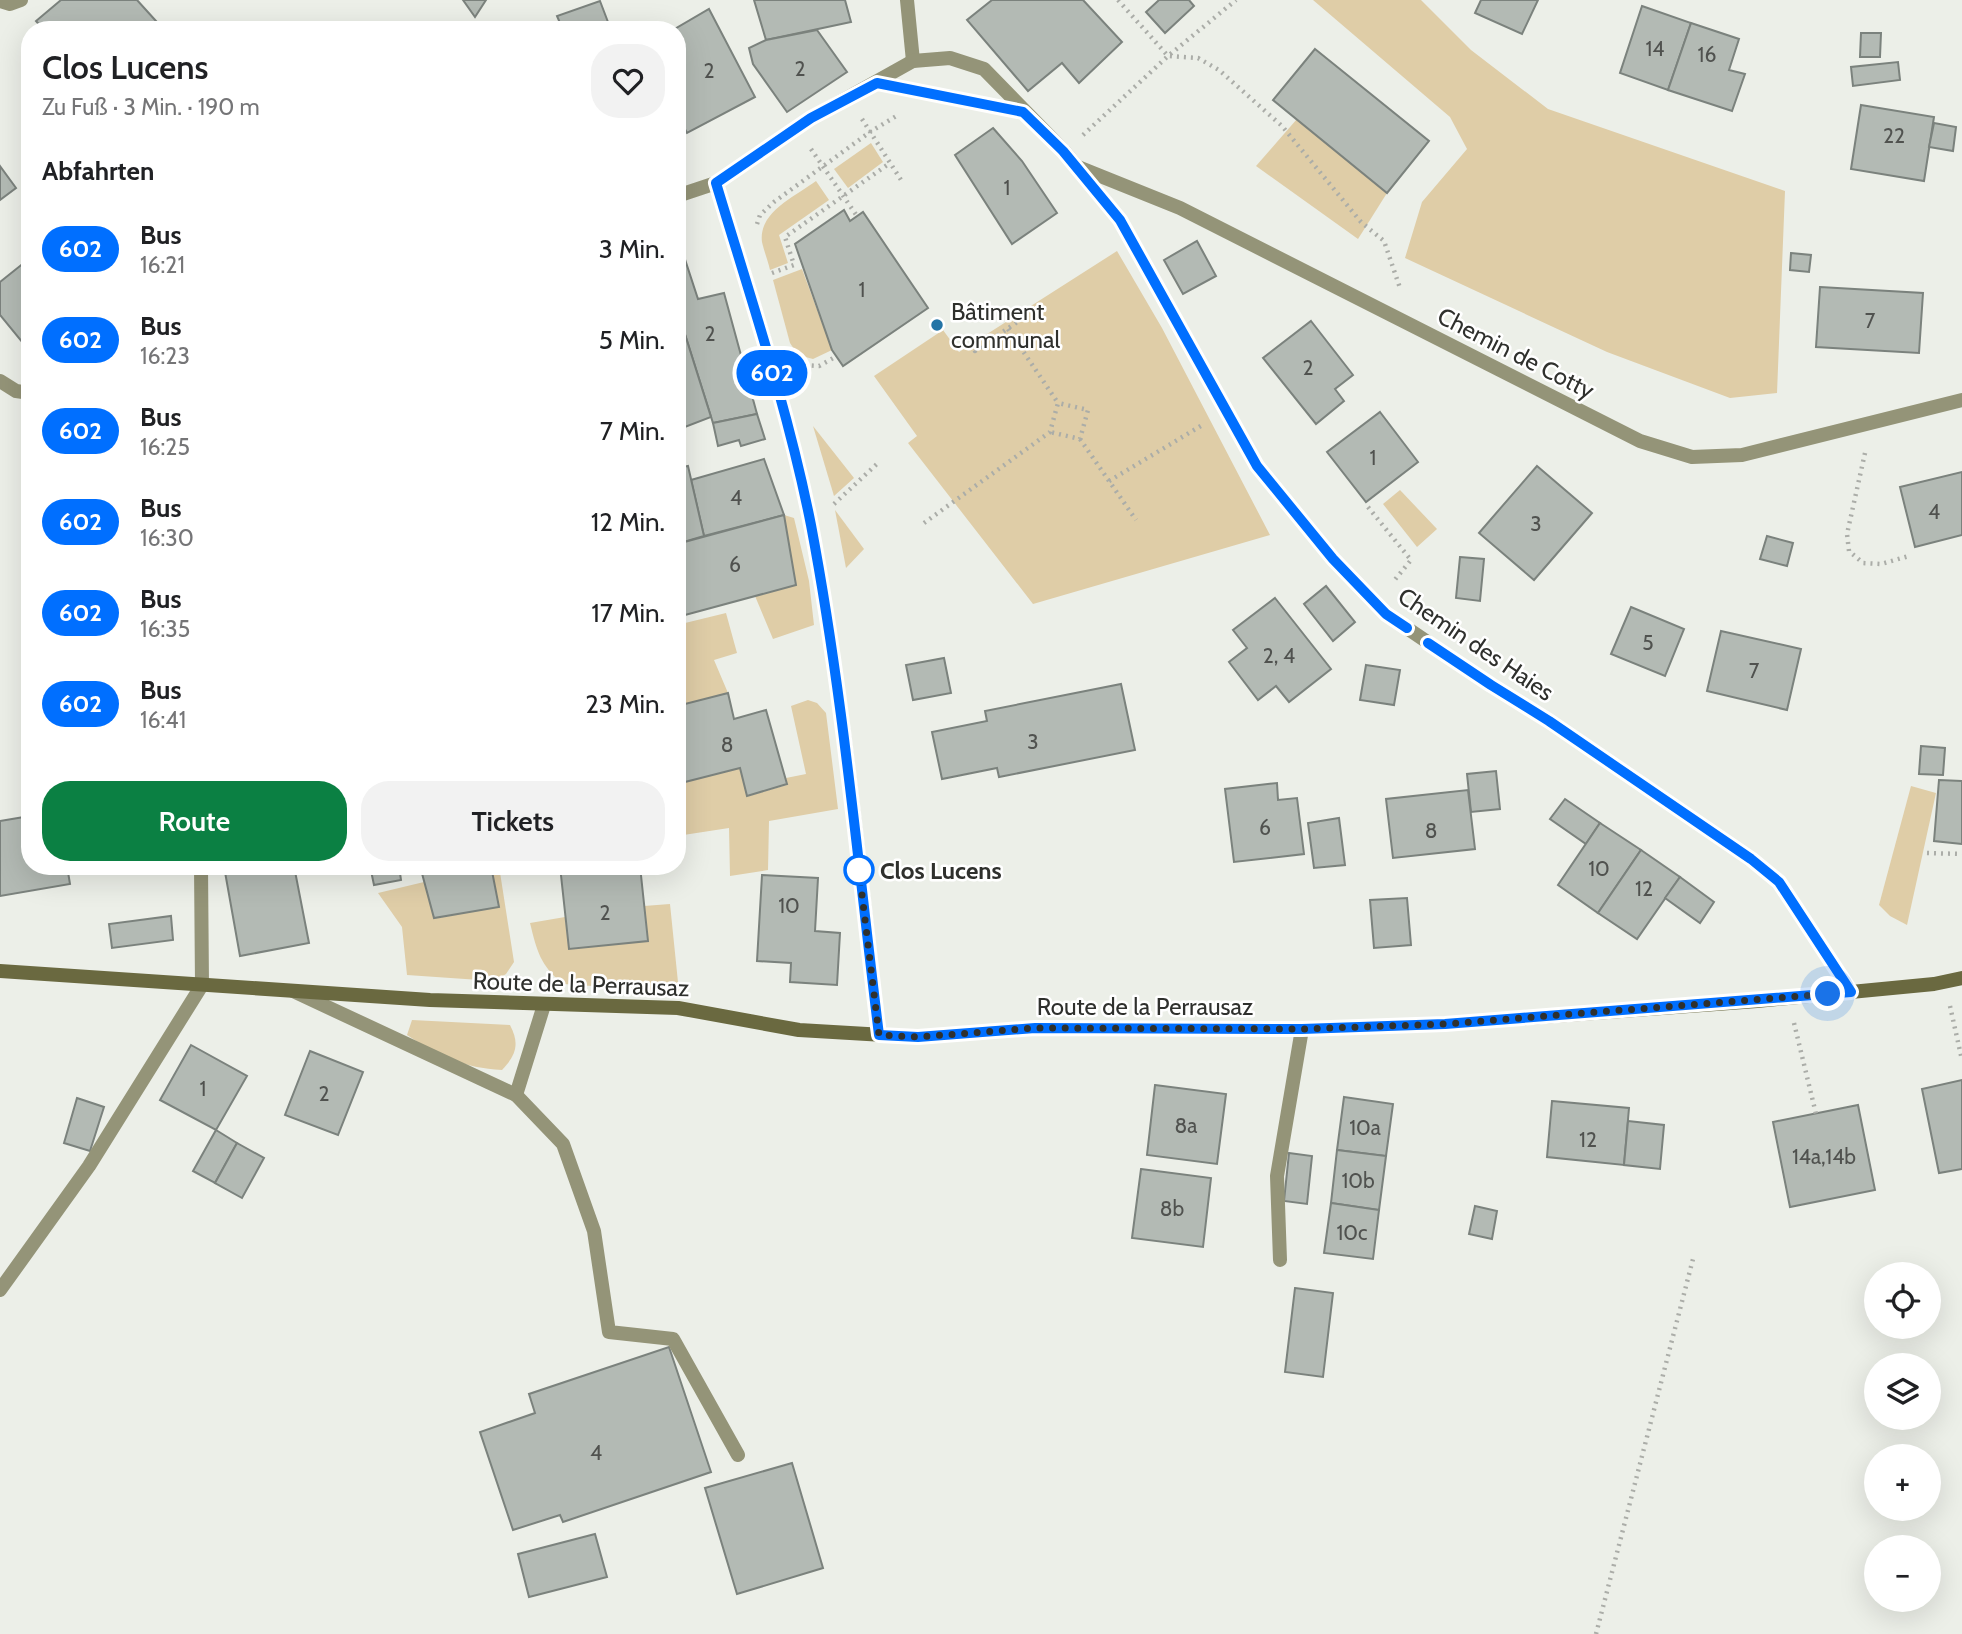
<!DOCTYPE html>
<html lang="de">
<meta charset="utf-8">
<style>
:root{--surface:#fff;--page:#f2f2f2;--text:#202124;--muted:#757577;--accent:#0b8043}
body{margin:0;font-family:Cabin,sans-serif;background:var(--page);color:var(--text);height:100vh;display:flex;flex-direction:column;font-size:26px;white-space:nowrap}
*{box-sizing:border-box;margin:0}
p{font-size:23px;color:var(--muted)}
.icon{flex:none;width:38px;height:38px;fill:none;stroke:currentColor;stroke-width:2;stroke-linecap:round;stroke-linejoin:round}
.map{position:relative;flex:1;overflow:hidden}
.details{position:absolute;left:21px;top:21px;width:665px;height:854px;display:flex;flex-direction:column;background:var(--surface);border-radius:28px;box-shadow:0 7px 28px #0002}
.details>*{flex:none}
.badge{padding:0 14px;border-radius:23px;font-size:24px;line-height:46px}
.controls{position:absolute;left:1864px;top:1262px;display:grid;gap:14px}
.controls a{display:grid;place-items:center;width:77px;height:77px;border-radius:50%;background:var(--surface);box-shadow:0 7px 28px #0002;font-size:35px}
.you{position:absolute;width:35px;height:35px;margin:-18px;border:5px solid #fff;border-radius:50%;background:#1a73e8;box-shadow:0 0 0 10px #1a73e833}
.map>.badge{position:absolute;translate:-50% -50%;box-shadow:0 0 0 4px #fff}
h2{padding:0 21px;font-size:26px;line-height:63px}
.round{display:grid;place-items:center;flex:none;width:74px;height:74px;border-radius:28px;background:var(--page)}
.headline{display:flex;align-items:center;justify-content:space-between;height:119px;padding:0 21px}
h1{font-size:33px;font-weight:600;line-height:52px}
.cta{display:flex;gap:14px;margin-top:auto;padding:14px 21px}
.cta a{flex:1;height:80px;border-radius:28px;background:var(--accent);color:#fff;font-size:28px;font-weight:600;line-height:80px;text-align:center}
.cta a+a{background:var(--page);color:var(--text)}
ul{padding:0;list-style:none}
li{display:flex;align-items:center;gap:21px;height:91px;padding:0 21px}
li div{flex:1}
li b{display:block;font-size:26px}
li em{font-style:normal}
li .badge{min-width:77px;font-weight:700;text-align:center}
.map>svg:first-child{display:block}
.green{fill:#dfcda7}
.building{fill:#b3bab4;stroke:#7b827d;stroke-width:2}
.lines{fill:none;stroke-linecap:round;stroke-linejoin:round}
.path{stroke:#abada8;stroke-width:4.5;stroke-dasharray:2 5;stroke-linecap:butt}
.lane{stroke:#949478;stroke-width:14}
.street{stroke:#949478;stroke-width:14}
.secondary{stroke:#6a6940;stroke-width:14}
.line-casing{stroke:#fff;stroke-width:16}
.line{stroke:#006fff;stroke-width:10}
.walk{stroke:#2f302d;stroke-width:7;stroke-dasharray:0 12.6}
.poi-dot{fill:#2474a6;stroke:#fff;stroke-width:2.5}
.stop-dot{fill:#fff;stroke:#006fff;stroke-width:3.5}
.labels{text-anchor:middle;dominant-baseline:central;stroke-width:5;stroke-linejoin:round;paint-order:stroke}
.number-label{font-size:21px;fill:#50524f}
.poi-label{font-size:24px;fill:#2f302d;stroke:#fff;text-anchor:start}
.street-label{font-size:24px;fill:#2f302d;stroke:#fff}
.stop-label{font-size:24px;font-weight:bold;fill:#2f302d;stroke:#fff;text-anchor:start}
</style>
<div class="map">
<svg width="1962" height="1634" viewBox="0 0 1962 1634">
<rect width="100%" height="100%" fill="#ecefe8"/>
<!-- green -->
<g class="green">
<polygon points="1313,0 1421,0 1471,50 1548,109 1785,191 1777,393 1730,398 1607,352 1405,258 1422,202 1467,149 1450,117"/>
<polygon points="1297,119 1387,193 1358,239 1256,166"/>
<polygon points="871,143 883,162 848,188 834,169"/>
<path d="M 816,181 L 829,200 L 779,235 L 788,263 L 770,270 C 768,261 764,251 762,242 C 758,212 796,196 816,181 Z"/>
<polygon points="1117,251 1162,328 1270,535 1033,604 908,443 917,436 874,376 943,330 959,352"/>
<polygon points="802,269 832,350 813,359 798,355 790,343 773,280"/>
<polygon points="813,426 854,478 834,496"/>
<polygon points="1400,490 1437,529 1417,547 1383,504"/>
<polygon points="835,510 864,549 846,568"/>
<polygon points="784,515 794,518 809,581 814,625 773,639 755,596 796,584"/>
<polygon points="677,611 681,624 726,613 737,653 714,660 728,693 677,706"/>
<polygon points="808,700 817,703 826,713 838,809 769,821 768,870 730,876 729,828 677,836 677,771 682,770 686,782 740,768 748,796 787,785 786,778 806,774 791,706"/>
<polygon points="1911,786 1936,793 1907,925 1890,916 1879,905"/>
<polygon points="491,866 499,866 514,962 506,974 494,981 407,975 402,927 378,893 424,882 434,918 498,907"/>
<path d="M 670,904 L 679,992 L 563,984 C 540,965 537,951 530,923 L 565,917 L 569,948 L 648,940 L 644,906 Z"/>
<path d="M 412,1020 L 510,1025 C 520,1044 516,1055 502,1070 C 464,1068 438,1056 407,1035 Z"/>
</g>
<!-- building -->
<g class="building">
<polygon points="61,0 137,0 156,21 146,30 44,30 36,21"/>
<polygon points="463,0 486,0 475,17"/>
<polygon points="754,0 845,0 851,22 766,40"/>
<polygon points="992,0 1083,0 1122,42 1079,83 1062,63 1028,91 967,20"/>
<polygon points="1159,0 1189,0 1194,6 1165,33 1146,12"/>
<polygon points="1481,0 1538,0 1522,34 1475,13"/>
<polygon points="600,1 611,30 563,30 557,16"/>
<polygon points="1642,6 1691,23 1668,90 1620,73"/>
<polygon points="709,9 755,97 687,133 677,114 677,30 673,30"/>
<polygon points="1691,23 1739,39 1729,70 1745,74 1732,111 1668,90"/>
<polygon points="817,30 847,72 787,112 753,64 749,48 766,40"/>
<polygon points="1861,33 1881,33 1880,57 1860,57"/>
<polygon points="1315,49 1429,141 1387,193 1273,100"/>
<polygon points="1898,62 1900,80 1853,86 1851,67"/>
<polygon points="1861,105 1934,117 1924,181 1851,169"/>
<polygon points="1934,123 1956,127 1953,151 1929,147"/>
<polygon points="993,128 1022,161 1057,213 1012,244 955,155"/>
<polygon points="0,166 16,188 0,200"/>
<polygon points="844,210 850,221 863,212 928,308 843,366 832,350 795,244"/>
<polygon points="677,235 698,299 724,293 757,414 713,423 677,309"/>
<polygon points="1197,241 1216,276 1183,294 1164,260"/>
<polygon points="1791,253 1811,255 1809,272 1790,270"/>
<polygon points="30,258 30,346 27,348 0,315 0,282"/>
<polygon points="1820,287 1923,293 1919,353 1816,347"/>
<polygon points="677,309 711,417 677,430"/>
<polygon points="1311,321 1353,375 1335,389 1344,401 1316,424 1263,358"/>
<polygon points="1380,412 1418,462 1366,502 1327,452"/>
<polygon points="757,414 765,439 741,446 739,440 718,446 713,423"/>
<polygon points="764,459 784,515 704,536 691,480"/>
<polygon points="688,466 704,536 677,544 677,468"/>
<polygon points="1537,466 1592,513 1534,580 1479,533"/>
<polygon points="1962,472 1962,535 1915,547 1900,487"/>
<polygon points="784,515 796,585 685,615 677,583 677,544"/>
<polygon points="1767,536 1793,543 1787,566 1760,559"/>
<polygon points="1460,557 1484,559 1480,601 1456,598"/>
<polygon points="1326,586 1355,622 1333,641 1304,604"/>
<polygon points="1275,598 1331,669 1289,702 1276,686 1258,700 1229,662 1247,648 1233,630"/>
<polygon points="1631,607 1684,629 1665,676 1611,654"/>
<polygon points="1721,631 1801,649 1787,710 1707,691"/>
<polygon points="944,658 951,693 913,700 906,665"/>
<polygon points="1366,665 1400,670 1394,705 1360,700"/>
<polygon points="1121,684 1135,750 999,777 997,768 942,779 932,732 987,721 985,711"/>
<polygon points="728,693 734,719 766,710 787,784 747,796 740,768 685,782 682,770 677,771 677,706"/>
<polygon points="1921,746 1945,748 1943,775 1919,774"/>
<polygon points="1496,771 1500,809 1471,812 1467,774"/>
<polygon points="1939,780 1962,781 1962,844 1934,841"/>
<polygon points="1277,783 1278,800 1297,798 1304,854 1234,862 1225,789"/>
<polygon points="1468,790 1475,849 1393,858 1386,799"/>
<polygon points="1565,799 1600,823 1586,844 1550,819"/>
<polygon points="30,816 30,866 67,866 70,884 0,896 0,821"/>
<polygon points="1339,818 1345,865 1314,868 1308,823"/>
<polygon points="1600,823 1641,850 1598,913 1558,885"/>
<polygon points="1641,850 1680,877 1637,939 1598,913"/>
<polygon points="257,866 294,866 309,943 240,956 225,872"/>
<polygon points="370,866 399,866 401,880 374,885"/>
<polygon points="420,866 491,866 499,907 434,918"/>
<polygon points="560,866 640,866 648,941 569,949"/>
<polygon points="762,875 818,878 815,931 840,933 837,985 790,982 791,963 757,961"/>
<polygon points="1680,877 1714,902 1700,923 1665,898"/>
<polygon points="1407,898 1411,945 1374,948 1370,900"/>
<polygon points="171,916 173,940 112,948 109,924"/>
<polygon points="191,1045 247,1076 216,1130 160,1100"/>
<polygon points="310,1051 363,1072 338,1135 285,1115"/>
<polygon points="1962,1080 1962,1169 1939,1173 1922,1089"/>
<polygon points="1155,1085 1226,1094 1217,1164 1147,1155"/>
<polygon points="1344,1097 1393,1104 1386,1156 1337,1150"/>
<polygon points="77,1098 104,1107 90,1151 64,1143"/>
<polygon points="1552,1101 1629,1108 1624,1165 1547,1157"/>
<polygon points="1858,1105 1875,1190 1790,1207 1773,1122"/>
<polygon points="1628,1121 1664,1125 1660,1169 1624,1165"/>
<polygon points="216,1130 237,1143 215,1183 193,1171"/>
<polygon points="237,1143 264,1158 242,1198 215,1183"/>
<polygon points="1337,1150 1386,1156 1379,1210 1331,1203"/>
<polygon points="1289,1153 1312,1156 1307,1204 1284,1201"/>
<polygon points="1141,1169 1211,1178 1203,1247 1132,1238"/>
<polygon points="1331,1203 1379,1210 1373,1259 1324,1253"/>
<polygon points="1475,1206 1497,1211 1492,1239 1469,1234"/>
<polygon points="1295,1288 1333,1293 1323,1377 1285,1372"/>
<polygon points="669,1347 711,1472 563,1522 560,1515 513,1530 480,1432 535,1413 529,1394"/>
<polygon points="792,1463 823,1568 737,1594 705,1488"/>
<polygon points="595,1534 607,1577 529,1597 518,1554"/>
</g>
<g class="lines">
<!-- path -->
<g class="path">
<polyline points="1118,0 1168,56 1198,58 1219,70 1282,126 1361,222 1384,241 1400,288"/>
<polyline points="862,119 903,183"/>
<polyline points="1083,135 1168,56 1236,0"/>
<polyline points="811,149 857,216"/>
<polyline points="757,224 760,215 774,202 870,132 898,115"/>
<polyline points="772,273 794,265 785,237 890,163"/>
<polyline points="1008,329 1058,403"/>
<polyline points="972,344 975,351 1039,307 1036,303"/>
<polyline points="799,362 802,365 819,366 837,356"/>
<polyline points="1080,439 1136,520"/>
<polyline points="1865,453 1847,534 1849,551 1863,563 1881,564 1909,556"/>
<polyline points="1109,481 1204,424"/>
<polyline points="834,504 879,462"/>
<polyline points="1368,507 1411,560 1393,582"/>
<polyline points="924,523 1050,432 1058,403 1088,410 1080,439 1050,432"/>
<polyline points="1927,853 1962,854"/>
<polyline points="1950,1006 1962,1060"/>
<polyline points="1794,1023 1816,1114"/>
<polyline points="1596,1634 1693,1259"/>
</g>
<!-- lane -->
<g class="lane">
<polyline points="0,1 10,4 21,0"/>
<polyline points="877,83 1023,112"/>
<polyline points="293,991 516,1095"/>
<polyline points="544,1005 516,1095 563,1144 594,1231 609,1332 673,1339 738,1455"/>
<polyline points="1280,1260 1277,1176 1302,1029"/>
<polyline points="0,1290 89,1166 202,985"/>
</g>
<!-- street -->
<g class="street">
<polyline points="907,0 913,61"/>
<polyline points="1078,167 1180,208 1640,441 1692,457 1742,455 1962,400"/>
<path d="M 716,183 C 751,296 788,409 811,525 C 843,693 859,865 879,1035"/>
<polyline points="677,196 716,183 811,118 913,61 950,58 984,69 1064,151 1120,220 1257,466 1333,559 1386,614 1491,685 1549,721 1751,859 1779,882 1851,992"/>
<polyline points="0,381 16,391 30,393"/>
<polyline points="201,866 202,985"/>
</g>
<!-- secondary -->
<polyline class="secondary" points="0,971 430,1000 678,1008 799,1030 918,1037 1035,1028 1302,1029 1445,1024 1757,1001 1934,984 1962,978"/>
</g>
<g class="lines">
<!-- line casing -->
<g class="line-casing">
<path id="line" d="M 1407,628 L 1386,614 L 1333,559 L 1257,466 L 1120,220 L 1063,151 L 1023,112 L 877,83 L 811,118 L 716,183 C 750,296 788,409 811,525 C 843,694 858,865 879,1035 L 918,1037 L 1035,1028 L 1302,1029 L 1445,1024 L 1851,992 L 1779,882 L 1751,859 L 1549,721 L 1491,685 L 1428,643"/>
</g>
<!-- line -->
<use href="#line" class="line"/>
<!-- walk -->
<polyline class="walk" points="859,870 879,1035 918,1037 1035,1028 1302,1029 1445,1024 1828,994"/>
</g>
<!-- markers -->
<circle class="poi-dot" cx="937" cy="325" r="7"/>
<circle class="stop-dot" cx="859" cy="870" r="14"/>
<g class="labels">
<!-- number labels -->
<g class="number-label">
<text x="1655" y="48">14</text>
<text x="1707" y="54">16</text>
<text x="800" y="68">2</text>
<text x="709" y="70">2</text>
<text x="1894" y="135">22</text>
<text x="1007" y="187">1</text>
<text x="862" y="289">1</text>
<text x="1870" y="320">7</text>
<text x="710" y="333">2</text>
<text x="1308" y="367">2</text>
<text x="1373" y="457">1</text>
<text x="736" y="497">4</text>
<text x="1934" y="511">4</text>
<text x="1536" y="523">3</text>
<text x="735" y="564">6</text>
<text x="1648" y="642">5</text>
<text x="1279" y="655">2, 4</text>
<text x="1754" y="670">7</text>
<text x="1033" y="741">3</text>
<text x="727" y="744">8</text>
<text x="1265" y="827">6</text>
<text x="1431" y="830">8</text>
<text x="1599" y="868">10</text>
<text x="1644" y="888">12</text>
<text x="789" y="905">10</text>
<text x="605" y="912">2</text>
<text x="203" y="1088">1</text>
<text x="324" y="1093">2</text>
<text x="1186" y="1125">8a</text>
<text x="1365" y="1127">10a</text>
<text x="1588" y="1139">12</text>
<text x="1824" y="1156">14a,14b</text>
<text x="1358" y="1180">10b</text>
<text x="1172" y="1208">8b</text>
<text x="1352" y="1232">10c</text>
<text x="596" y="1452">4</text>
</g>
<!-- poi labels -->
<g class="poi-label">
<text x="951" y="311">Bâtiment<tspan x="951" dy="28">communal</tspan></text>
</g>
<!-- street labels -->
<g class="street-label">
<text transform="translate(1516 353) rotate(27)">Chemin de Cotty</text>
<text transform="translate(1476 644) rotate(34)">Chemin des Haies</text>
<text transform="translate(581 984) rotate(2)">Route de la Perrausaz</text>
<text x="1145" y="1006">Route de la Perrausaz</text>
</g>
<!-- stop labels -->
<g class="stop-label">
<text x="880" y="870">Clos Lucens</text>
</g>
</g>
</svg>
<div class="controls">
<a><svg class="icon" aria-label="locate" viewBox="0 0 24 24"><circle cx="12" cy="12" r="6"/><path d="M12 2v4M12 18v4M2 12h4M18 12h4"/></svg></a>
<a><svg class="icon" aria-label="layers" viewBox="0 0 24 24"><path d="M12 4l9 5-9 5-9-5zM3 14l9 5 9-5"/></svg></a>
<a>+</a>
<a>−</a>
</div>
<div class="you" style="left:1828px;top:994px"></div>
<b class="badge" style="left:772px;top:373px;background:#006fff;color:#fff">602</b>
<section class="details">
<div class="headline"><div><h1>Clos Lucens</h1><p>Zu Fuß · 3 Min. · 190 m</p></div><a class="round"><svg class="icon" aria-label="heart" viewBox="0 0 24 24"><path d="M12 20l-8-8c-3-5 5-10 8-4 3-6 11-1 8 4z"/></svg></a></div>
<h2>Abfahrten</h2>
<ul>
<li><span class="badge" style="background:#006fff;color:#fff">602</span><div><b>Bus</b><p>16:21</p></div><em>3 Min.</em></li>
<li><span class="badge" style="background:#006fff;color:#fff">602</span><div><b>Bus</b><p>16:23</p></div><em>5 Min.</em></li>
<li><span class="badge" style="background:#006fff;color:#fff">602</span><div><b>Bus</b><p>16:25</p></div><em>7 Min.</em></li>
<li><span class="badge" style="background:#006fff;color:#fff">602</span><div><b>Bus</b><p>16:30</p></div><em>12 Min.</em></li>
<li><span class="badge" style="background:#006fff;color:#fff">602</span><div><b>Bus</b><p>16:35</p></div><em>17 Min.</em></li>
<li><span class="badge" style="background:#006fff;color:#fff">602</span><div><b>Bus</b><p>16:41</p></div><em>23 Min.</em></li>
</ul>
<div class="cta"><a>Route</a><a>Tickets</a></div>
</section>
</div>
